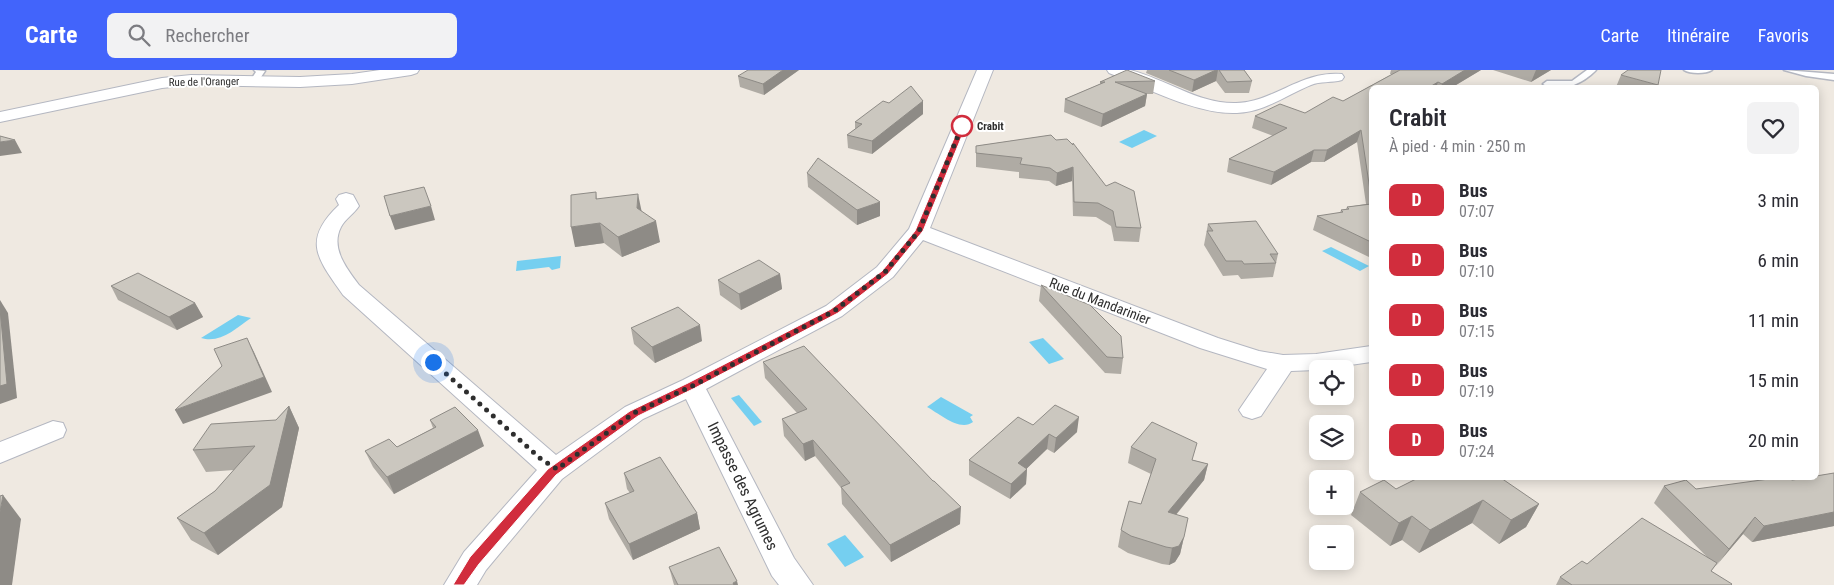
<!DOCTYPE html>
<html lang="fr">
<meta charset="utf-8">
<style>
:root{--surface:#fff;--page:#f2f2f3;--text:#2b2b33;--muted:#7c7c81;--accent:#4264fb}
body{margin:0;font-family:"Roboto Condensed",sans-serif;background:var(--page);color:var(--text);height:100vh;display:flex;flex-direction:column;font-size:19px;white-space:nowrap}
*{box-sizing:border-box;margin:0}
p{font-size:16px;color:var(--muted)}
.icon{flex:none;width:28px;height:28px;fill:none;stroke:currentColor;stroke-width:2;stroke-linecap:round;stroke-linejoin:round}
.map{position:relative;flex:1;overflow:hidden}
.side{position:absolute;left:1369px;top:15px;width:450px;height:395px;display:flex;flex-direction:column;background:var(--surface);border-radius:8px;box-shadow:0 2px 12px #0003}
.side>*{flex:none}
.badge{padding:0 10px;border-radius:8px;font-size:18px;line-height:32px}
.buttons{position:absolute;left:1309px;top:290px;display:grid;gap:10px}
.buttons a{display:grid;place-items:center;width:45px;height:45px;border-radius:8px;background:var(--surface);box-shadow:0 2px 12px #0003;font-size:25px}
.you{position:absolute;width:25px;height:25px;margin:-12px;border:4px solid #fff;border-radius:50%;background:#1a73e8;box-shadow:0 0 0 8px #1a73e833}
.map>.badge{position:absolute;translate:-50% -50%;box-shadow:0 0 0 2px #fff}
.round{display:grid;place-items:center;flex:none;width:52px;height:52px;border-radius:8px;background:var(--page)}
.headline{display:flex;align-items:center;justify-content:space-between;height:85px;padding:0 20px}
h1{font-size:24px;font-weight:600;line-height:38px}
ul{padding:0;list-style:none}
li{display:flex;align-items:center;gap:15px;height:60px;padding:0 20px}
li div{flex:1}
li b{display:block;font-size:19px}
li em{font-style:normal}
li .badge{min-width:55px;font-weight:700;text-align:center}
header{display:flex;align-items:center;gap:30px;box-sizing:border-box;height:70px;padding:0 25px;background:var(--accent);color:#fff}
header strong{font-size:24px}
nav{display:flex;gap:28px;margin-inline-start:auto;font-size:18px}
.search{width:350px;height:45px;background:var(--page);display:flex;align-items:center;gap:12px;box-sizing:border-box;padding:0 18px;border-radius:8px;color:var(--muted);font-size:19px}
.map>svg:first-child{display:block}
.water{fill:#75cff0}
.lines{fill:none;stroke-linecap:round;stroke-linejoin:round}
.lane-casing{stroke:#b4b7c1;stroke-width:3}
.street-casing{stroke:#b4b7c1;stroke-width:2}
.lane{fill:#fff;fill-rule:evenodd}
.street{fill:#fff;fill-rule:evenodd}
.wall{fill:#afaba4}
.shaded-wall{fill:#8e8b86}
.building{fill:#cbc7bf;stroke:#8e8b86}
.line{fill:#d12d3d;stroke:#fff}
.walk{stroke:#2e2e2e;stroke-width:5;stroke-dasharray:0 9}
.stop-dot{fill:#fff;stroke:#d12d3d;stroke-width:2.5}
.labels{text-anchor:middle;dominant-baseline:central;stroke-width:4;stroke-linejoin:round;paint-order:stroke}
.far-street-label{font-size:11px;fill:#2e2e2e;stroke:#fff}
.far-stop-label{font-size:11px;font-weight:bold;fill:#2e2e2e;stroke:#fff;text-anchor:start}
.street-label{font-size:14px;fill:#2e2e2e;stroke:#fff}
.near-street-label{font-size:16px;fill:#2e2e2e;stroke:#fff}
</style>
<header>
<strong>Carte</strong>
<div class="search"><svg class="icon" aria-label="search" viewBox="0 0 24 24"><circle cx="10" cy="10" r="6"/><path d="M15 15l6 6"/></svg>Rechercher</div>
<nav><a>Carte</a><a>Itinéraire</a><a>Favoris</a></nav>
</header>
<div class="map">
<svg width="1834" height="515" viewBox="0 0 1834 515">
<rect width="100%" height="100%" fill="#efe9e1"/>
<!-- water -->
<g class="water">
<polygon points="1144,60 1157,66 1132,78 1119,72"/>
<polygon points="1331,177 1369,196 1360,201 1322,181"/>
<polygon points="561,186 560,198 552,200 549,197 516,201 517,191"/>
<path d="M 238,245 L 251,248 C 235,259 220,274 201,268 Z"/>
<polygon points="1043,268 1064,289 1049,294 1029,272"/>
<polygon points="739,325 762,352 754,356 731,328"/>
<path d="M 941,327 L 973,345 L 970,347 L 973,352 C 960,362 940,344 927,337 Z"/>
<polygon points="845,465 864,487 845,497 827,474"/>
</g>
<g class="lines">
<!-- lane casing -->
<g class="lane-casing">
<g id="lane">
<polygon points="254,0 265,1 257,13 254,14 250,11 256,2"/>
<path d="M 1587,0 L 1596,0 C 1585,12 1559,26 1543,14 L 1547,11 L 1572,11 Z"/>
<path d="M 1684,0 L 1712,0 C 1706,4 1690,4 1684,0 Z"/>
<polygon points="1784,0 1834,4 1834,10 1806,6"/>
</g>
</g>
<!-- street casing -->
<g class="street-casing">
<g id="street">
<polygon points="380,0 419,0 417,3 411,5 352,14 300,17 191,15 162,18 0,52 0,42 162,8 191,5 300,7 352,4"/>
<path d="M 977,0 L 993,0 L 930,158 L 1218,268 L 1259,281 L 1283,285 L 1316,284 L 1371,276 L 1371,292 L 1316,300 L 1291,301 L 1261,346 L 1252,349 L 1243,346 L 1239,340 L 1267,299 L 1200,278 L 923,170 L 893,207 L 842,246 L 706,319 L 794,488 L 813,515 L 779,515 L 772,506 L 686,329 L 643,349 L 562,409 L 486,500 L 477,515 L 444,515 L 464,482 L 537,400 L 343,225 C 318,189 301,171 339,135 L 336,129 L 339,125 L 346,123 L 353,125 L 359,136 C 354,144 345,149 341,157 C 330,178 347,199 359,215 L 556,385 L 625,337 L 683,310 L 826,236 L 877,197 L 909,159 Z"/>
<path d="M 1107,0 C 1114,0 1123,0 1130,0 C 1166,9 1198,34 1236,33 C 1274,32 1302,0 1342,4 L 1344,7 L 1342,10 C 1332,13 1320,11 1311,15 C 1286,25 1265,42 1237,43 C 1198,45 1146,18 1109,3 Z"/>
<polygon points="53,351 63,353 66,360 63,367 0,393 0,372"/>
</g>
</g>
<!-- lane -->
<use href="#lane" class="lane"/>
<!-- street -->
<use href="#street" class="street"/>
</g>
<!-- wall -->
<g class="wall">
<polygon points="799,0 764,25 740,17 738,6"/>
<polygon points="1147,0 1244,0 1252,11 1249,23 1225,23 1216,11 1192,22 1146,3"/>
<polygon points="1391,0 1481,0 1451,18 1371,18 1371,188 1313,160 1317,146 1340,143 1341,140 1346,139 1347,137 1366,134 1357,72 1324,92 1311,92 1271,115 1227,102 1229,89 1273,66 1252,58 1255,46 1305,43 1343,31 1392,4 1390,4"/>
<polygon points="1493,0 1551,0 1531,12"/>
<polygon points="1621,5 1658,15 1657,18 1616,17"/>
<polygon points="1155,11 1153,24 1147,24 1145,36 1101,57 1064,42 1065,29 1100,14 1100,12"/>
<polygon points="923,31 923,44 872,84 848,78 847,65 855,59 855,52 889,33"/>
<polygon points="1051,65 1106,116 1141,158 1139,172 1114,171 1111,156 1096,147 1073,146 1072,111 1056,116 1049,111 1019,108 1019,102 976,97 976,76"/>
<polygon points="807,103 880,146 857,155 808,117"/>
<polygon points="596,122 597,129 641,141 660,172 622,187 604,173 575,177"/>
<polygon points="1208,154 1278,184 1273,207 1241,209 1238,205 1223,206 1204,175"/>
<polygon points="780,204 782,219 741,240 720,225 718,210"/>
<polygon points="1041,215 1123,288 1121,304 1105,303 1039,231"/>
<polygon points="111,216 195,233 203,247 177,260 118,230"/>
<polygon points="631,258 702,271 655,293 634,274"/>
<polygon points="763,292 960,454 891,492 842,434 841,418 815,386 805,391 784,366 782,349 797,343 765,308"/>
<polygon points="289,336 299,358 282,437 218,485 191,470 177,448 215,421 234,400 206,402 193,380 276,350"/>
<polygon points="430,350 484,376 394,424 373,397 365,381 397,377 433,358"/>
<polygon points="1033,355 1077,362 1054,383 1047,379 1027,398 1026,414 1010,429 969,405 969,390"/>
<polygon points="1131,377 1193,390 1208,394 1204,410 1176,445 1184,467 1180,484 1175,492 1169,495 1162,494 1128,483 1118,477 1121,460 1141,434 1151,404 1128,393"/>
<polygon points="624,403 697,443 700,459 633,490 609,449 605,433 630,423 627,419"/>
<polygon points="1834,403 1834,456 1752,472 1743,464 1711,501 1731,515 1556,515 1560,507 1587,494 1707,487 1654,433 1664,416 1696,419 1792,410"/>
<polygon points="1396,419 1539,434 1526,457 1499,474 1472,453 1419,483 1402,470 1390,476 1351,445 1360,422"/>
<polygon points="669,497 738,515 674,515"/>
</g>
<!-- shaded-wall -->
<g class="shaded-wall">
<polygon points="783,0 799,0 764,25 763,14"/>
<polygon points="1216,0 1218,0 1216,11 1192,22 1194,10"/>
<polygon points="1465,0 1481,0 1451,18 1441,18 1442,14"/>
<polygon points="1536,0 1551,0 1531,12"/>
<polygon points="1438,12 1436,18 1428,18"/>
<polygon points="1147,24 1145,36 1101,57 1103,44"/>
<polygon points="923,31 923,44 872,84 872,71"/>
<polygon points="1361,60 1357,72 1324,92 1327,80"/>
<polygon points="15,70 22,83 0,86 0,72"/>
<polygon points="1314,80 1311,92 1271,115 1274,102"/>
<polygon points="1073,97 1072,111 1056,116 1057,103"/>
<polygon points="638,124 642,143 656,151 660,172 622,187 618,167 637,138"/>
<polygon points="880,132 880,146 857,155 857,140"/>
<polygon points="431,136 435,150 395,160 390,146"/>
<polygon points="600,153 604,173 575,177 571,157"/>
<polygon points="780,204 782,219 741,240 739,224"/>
<polygon points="0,230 8,243 17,328 0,334"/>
<polygon points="195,233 203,247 177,260 169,247"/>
<polygon points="700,255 702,271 655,293 652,277"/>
<polygon points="247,268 254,282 272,322 183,354 175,340 264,307"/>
<polygon points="289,336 299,358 282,437 218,485 204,463"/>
<polygon points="1079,347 1077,362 1054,383 1056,368"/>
<polygon points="478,360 484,376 394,424 387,407"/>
<polygon points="1049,364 1047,379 1017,408 1018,393"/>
<polygon points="813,370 815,386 805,391 803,374"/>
<polygon points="1208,394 1204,410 1164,459 1168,442"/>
<polygon points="1027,399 1026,414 1010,429 1011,414"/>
<polygon points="3,425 21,449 12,515 0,515 0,442"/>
<polygon points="1483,430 1472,453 1419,483 1430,460"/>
<polygon points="1539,434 1526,457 1499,474 1511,450"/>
<polygon points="961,437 960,454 891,492 890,475"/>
<polygon points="1834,442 1834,456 1752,472 1764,456"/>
<polygon points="697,443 700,459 633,490 629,474"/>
<polygon points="1412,446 1402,470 1390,476 1399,453"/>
<polygon points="1755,447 1743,464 1716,496 1729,479"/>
<polygon points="1184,467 1180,484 1175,492 1169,495 1172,478"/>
<polygon points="737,511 738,515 733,515 733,513"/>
</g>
<!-- building -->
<g class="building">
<polygon points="748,0 783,0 763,14 738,6"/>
<polygon points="1127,0 1155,11 1115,12 1147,24 1103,44 1065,29 1105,12 1100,12"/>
<polygon points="1169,0 1216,0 1194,10"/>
<polygon points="1219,0 1244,0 1252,11 1227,12"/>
<polygon points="1400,0 1465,0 1442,14 1438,12 1428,18 1371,18 1371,127 1361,60 1327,80 1314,80 1274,102 1229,89 1287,58 1255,46 1280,34 1305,43 1333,27 1343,31"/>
<polygon points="1628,0 1661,0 1658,15 1621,5"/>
<polygon points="911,16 923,31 872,71 847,65 862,54 855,52 883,31 889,33"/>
<polygon points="1051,65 1056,70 1067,69 1073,75 1073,73 1106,116 1115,112 1134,121 1141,158 1116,157 1113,141 1098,133 1074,132 1073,97 1057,103 1050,98 1020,94 1022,88 976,83 976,76"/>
<polygon points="0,66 15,70 0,72"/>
<polygon points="818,88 880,132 857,140 807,103"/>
<polygon points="424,117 431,136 390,146 384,126"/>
<polygon points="596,122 596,129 638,124 637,138 656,151 618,167 600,153 571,157 571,125"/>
<polygon points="1371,134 1371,172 1317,146 1343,142 1341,140 1349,139 1347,137"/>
<polygon points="1256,151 1278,184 1270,184 1276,193 1244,194 1242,191 1226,191 1207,161 1213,161 1208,154"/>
<polygon points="759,190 780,204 739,224 718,210"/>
<polygon points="138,203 195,233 169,247 111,216"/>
<polygon points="1041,215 1090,235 1121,266 1123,288 1107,287"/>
<polygon points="678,237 700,255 652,277 631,258"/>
<polygon points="0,239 7,314 0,316"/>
<polygon points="247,268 264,307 175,340 222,296 214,279"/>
<polygon points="804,276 933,411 934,411 961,437 890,475 841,417 850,413 813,370 803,374 782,349 807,339 763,292"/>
<polygon points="1055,335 1079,347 1056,368 1049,364 1018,393 1027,399 1011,414 969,390 1018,347 1033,355"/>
<polygon points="289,336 270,415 204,463 177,448 215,421 255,376 193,380 211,354 276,350"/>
<polygon points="455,337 478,360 387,407 365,381 389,369 397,377 436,357 430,350"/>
<polygon points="1152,352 1197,373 1192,390 1208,394 1168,442 1188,448 1184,467 1179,476 1172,478 1166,477 1131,466 1121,460 1129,431 1141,434 1156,389 1131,377"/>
<polygon points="660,387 697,443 629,474 605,433 634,421 624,403"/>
<polygon points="1834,403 1834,442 1764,456 1755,447 1729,479 1664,416 1686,410 1696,419 1776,408 1789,408 1792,410 1807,408 1816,408 1816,406"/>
<polygon points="1418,408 1501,408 1539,434 1511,450 1483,430 1430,460 1412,446 1399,453 1360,422 1384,410 1396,419"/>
<polygon points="3,425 0,442 0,426"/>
<polygon points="1642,448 1717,493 1711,501 1732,514 1731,515 1572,515 1560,507 1582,491 1587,494"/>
<polygon points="719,477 737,511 733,513 734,515 678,515 669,497"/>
</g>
<!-- line -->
<polygon class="line" points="960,54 966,56 923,161 888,204 838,243 695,318 638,346 556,405 479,494 464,515 453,515 470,487 548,399 630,341 688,313 831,239 882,201 915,161"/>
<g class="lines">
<!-- walk -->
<polyline class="walk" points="433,292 541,389 557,399 634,343 692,316 834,241 885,202 919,161 962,56"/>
</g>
<!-- markers -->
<circle class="stop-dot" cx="962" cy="56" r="10"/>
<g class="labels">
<!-- far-street labels -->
<g class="far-street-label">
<text transform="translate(204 12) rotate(-1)">Rue de l'Oranger</text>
</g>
<!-- far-stop labels -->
<g class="far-stop-label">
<text x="977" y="56">Crabit</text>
</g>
<!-- street labels -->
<g class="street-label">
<text transform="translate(1100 231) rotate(21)">Rue du Mandarinier</text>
</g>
<!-- near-street labels -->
<g class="near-street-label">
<text transform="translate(743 416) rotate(64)">Impasse des Agrumes</text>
</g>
</g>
</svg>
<div class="buttons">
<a><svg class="icon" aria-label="locate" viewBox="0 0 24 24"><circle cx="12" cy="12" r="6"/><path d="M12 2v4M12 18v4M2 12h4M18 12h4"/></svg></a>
<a><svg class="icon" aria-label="layers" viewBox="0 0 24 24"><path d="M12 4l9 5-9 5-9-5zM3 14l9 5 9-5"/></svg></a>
<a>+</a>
<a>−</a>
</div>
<div class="you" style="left:433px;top:292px"></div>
<section class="side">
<div class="headline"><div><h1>Crabit</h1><p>À pied · 4 min · 250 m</p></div><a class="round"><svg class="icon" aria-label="heart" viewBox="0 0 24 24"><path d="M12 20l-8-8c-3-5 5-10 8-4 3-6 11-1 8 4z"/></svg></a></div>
<ul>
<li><span class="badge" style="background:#d12d3d;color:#fff">D</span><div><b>Bus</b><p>07:07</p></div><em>3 min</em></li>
<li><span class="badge" style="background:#d12d3d;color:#fff">D</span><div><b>Bus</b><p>07:10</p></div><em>6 min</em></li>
<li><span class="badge" style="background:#d12d3d;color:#fff">D</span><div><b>Bus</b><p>07:15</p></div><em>11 min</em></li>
<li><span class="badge" style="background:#d12d3d;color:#fff">D</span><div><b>Bus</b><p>07:19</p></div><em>15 min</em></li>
<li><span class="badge" style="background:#d12d3d;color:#fff">D</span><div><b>Bus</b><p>07:24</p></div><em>20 min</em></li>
</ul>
</section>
</div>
